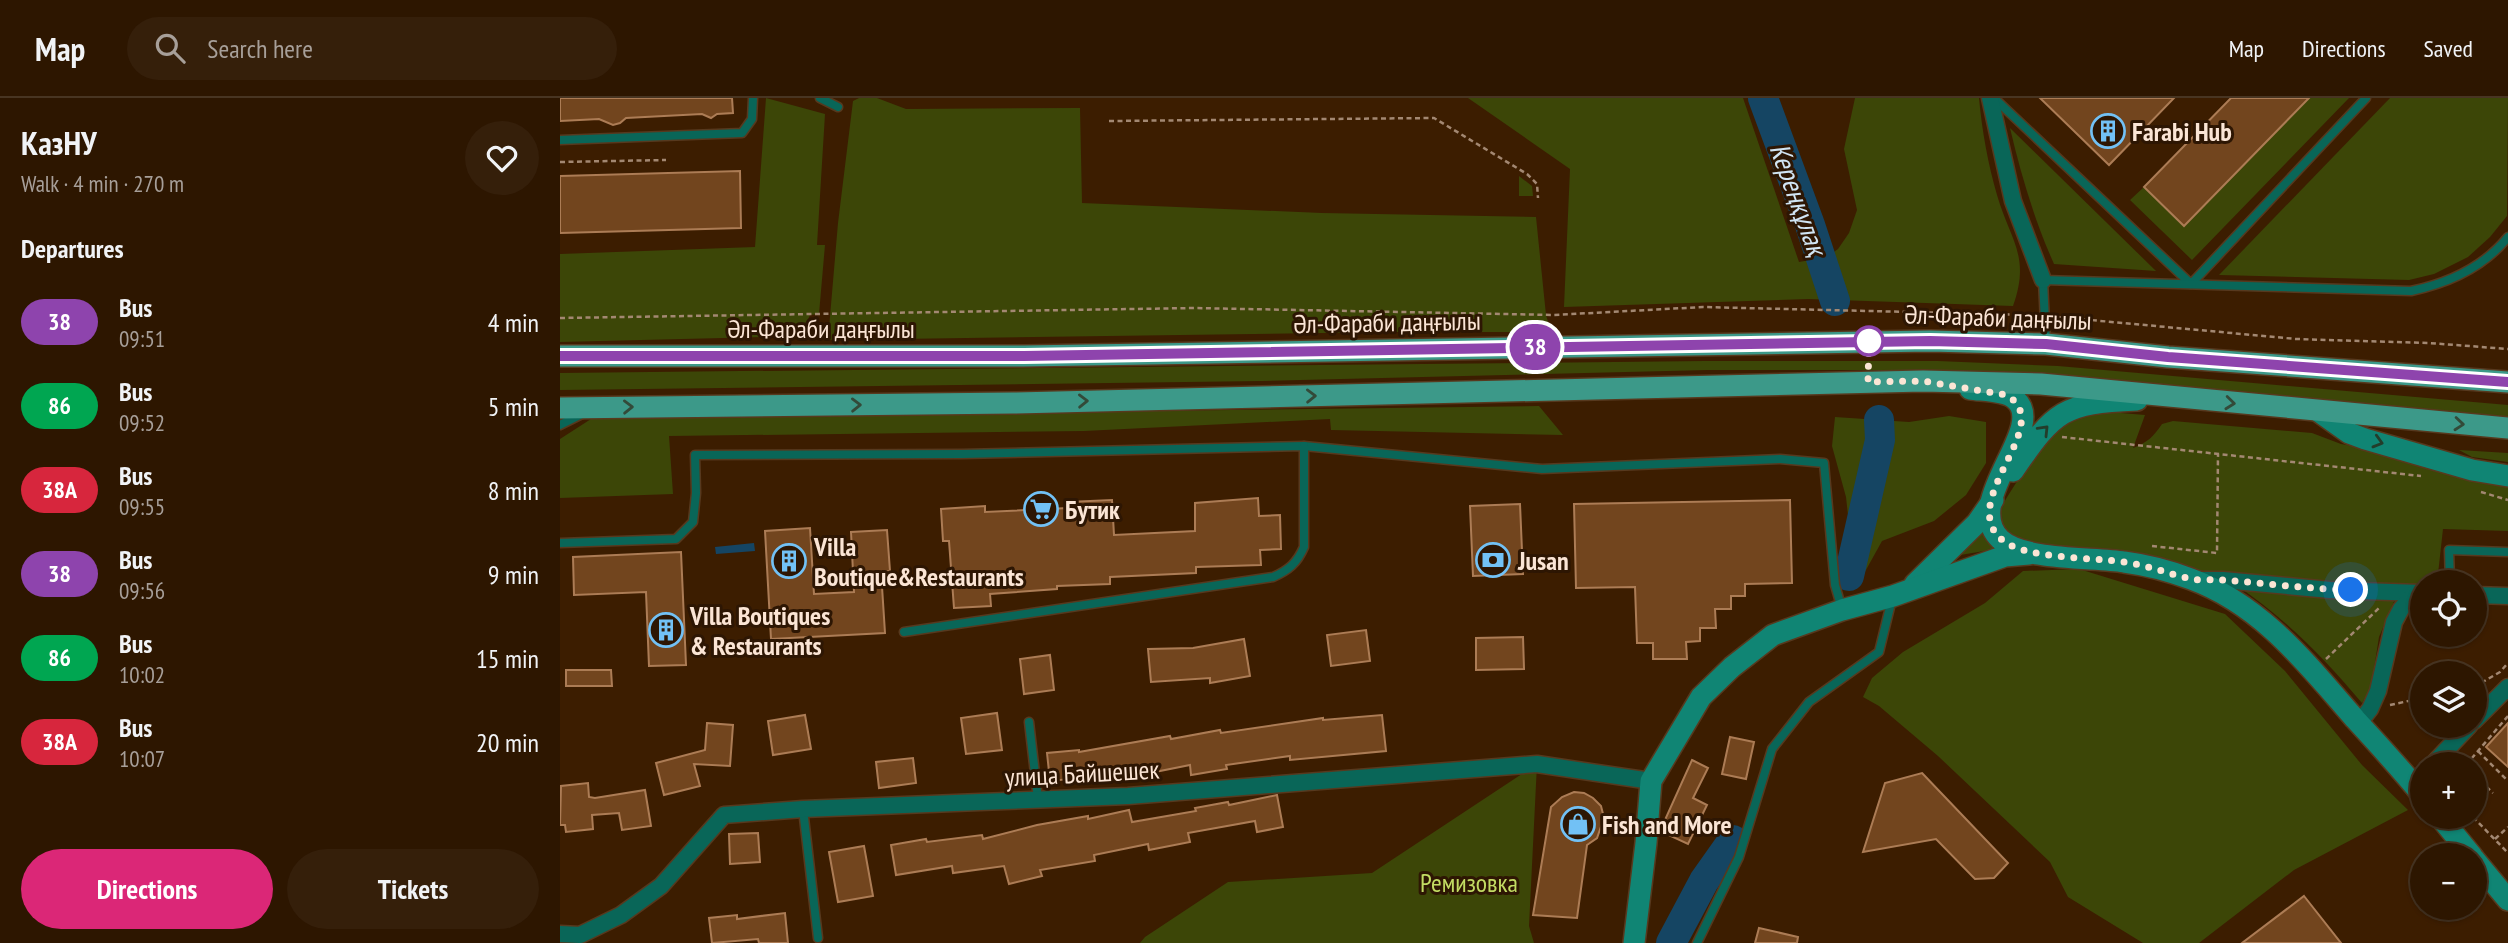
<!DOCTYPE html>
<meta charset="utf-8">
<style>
:root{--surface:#2d1600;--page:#351f0a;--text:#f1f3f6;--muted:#a79f99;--line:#483522;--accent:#db2777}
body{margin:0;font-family:"PT Sans Narrow",sans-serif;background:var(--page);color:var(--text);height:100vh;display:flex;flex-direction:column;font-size:26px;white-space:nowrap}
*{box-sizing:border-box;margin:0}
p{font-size:23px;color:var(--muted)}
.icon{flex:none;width:38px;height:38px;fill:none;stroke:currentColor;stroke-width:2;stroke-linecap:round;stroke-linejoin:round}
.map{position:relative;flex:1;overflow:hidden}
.drawer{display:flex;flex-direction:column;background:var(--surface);width:560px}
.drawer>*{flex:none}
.badge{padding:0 14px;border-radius:23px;font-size:24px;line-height:46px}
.buttons{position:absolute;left:1850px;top:472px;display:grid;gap:14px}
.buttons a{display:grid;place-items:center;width:77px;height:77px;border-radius:50%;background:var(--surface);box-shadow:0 2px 5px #0004,0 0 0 2px var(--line);font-size:35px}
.you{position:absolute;width:35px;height:35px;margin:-18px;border:5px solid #fff;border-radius:50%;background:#1a73e8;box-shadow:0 0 0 10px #1a73e833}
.map>.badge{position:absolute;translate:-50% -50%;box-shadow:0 0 0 4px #fff}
h2{padding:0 21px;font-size:26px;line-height:63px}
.round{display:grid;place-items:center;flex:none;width:74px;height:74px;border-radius:37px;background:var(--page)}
.headline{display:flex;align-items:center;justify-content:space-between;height:119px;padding:0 21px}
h1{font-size:33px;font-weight:600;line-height:52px}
.cta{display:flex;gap:14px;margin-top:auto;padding:14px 21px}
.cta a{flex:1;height:80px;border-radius:42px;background:var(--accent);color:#fff;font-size:28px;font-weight:600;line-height:80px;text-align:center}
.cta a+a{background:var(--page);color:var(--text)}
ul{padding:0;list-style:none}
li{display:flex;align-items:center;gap:21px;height:84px;padding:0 21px}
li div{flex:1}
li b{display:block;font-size:26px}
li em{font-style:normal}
li .badge{min-width:77px;font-weight:700;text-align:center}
header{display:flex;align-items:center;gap:42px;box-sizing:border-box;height:98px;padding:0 35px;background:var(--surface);border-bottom:2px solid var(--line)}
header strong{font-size:33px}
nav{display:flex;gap:38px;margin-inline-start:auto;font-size:24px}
.search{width:490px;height:63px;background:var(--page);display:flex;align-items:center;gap:18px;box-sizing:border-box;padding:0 24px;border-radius:38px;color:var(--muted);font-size:26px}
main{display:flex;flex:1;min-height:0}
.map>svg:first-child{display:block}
.green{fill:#3c4607}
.water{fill:#154563}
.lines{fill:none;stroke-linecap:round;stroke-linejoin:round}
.river{stroke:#154563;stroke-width:30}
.building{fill:#72451e;stroke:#ac7c55;stroke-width:2}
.lane-casing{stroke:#57391e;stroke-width:11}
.street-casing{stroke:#57391e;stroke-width:19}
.secondary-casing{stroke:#57391e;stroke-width:24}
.primary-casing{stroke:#57391e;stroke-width:24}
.path{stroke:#a38872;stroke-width:2.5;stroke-dasharray:5 3.5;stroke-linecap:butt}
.lane{stroke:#096658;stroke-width:8}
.street{stroke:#096658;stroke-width:16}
.secondary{stroke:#108574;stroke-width:21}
.primary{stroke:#3c9989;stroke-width:21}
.oneway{stroke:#334a39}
.oneway2{stroke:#233d2b}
.line-casing{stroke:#fff;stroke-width:16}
.line{stroke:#8e44ad;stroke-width:10}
.walk{stroke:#fbe5d5;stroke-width:7;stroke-dasharray:0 12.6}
.stop-dot{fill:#fff;stroke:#8e44ad;stroke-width:3.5}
.labels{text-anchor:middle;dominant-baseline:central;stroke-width:6;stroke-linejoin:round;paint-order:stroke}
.poi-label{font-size:26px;font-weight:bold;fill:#fbe5d5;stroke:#2d1603;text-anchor:start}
.street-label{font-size:26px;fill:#fbe5d5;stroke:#2d1603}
.park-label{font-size:26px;fill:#c2db63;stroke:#2d1603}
.water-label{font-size:28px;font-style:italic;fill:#d1e5f4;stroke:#2d1603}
</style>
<header>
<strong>Map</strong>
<div class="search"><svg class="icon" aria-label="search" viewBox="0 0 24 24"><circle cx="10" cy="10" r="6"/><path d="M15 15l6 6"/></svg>Search here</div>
<nav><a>Map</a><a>Directions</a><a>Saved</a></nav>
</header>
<main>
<section class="drawer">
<div class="headline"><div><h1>КазНУ</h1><p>Walk · 4 min · 270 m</p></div><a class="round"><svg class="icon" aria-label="heart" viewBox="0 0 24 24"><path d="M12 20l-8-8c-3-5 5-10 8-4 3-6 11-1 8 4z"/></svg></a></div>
<h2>Departures</h2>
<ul>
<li><span class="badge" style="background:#8e44ad;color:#fff">38</span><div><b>Bus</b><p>09:51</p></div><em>4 min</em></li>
<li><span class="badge" style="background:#00a651;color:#fff">86</span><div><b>Bus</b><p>09:52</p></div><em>5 min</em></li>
<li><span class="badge" style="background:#d7263d;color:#fff">38А</span><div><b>Bus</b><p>09:55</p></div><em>8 min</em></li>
<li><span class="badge" style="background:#8e44ad;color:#fff">38</span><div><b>Bus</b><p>09:56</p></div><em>9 min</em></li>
<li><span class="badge" style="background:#00a651;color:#fff">86</span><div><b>Bus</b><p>10:02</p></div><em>15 min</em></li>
<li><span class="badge" style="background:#d7263d;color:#fff">38А</span><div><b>Bus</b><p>10:07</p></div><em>20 min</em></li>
</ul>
<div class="cta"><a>Directions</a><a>Tickets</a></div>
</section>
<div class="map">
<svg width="1948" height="845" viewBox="0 0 1948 845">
<rect width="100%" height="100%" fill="#3c1d00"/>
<!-- green -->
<g class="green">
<polygon points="206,0 265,16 257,147 265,147 259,216 250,217 241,238 0,244 0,156 195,149"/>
<polygon points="299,0 317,0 346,11 520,10 522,105 762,115 976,119 986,217 991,234 834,234 268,242 278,125 293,3"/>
<path d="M 908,0 L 1183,0 L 1239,164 L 1267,159 L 1278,151 L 1289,135 L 1297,112 L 1284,51 L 1295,0 L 1419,0 C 1422,33 1428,66 1437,97 C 1450,142 1471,158 1453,208 L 1248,201 L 1004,209 L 1010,71 Z"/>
<polygon points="1749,0 1789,0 1632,162 1570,102 1584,89 1625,128"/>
<polygon points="1830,0 1948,0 1947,118 1930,139 1908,159 1874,176 1849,182 1659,177"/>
<path d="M 1450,30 L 1596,173 L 1494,166 C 1474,121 1461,77 1450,30 Z"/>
<polygon points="959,78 972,88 973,98 959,98"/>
<polygon points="1145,263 1378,263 1498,268 1948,307 1948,321 1495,278 1379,272 1148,272 702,283 0,292 0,275"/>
<polygon points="979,308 1003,337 771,332 770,321 524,333 109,338 113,396 0,400 0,341 31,321 131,315 586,313"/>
<path d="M 1549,314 L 1585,317 L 1573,350 C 1587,345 1594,338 1602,326 L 1613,323 L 1752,335 L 1781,346 L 1822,353 L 1948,387 L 1948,433 L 1883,431 L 1877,485 L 1862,485 L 1862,493 L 1692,485 L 1452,448 L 1437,417 C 1456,380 1484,346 1512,316 Z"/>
<polygon points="1389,318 1426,324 1426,365 1406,397 1374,423 1322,443 1296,490 1286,399 1272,348 1275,319 1349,324"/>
<polygon points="1899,352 1948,355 1948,364 1912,359"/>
<polygon points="1419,435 1433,440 1443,450 1400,457"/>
<polygon points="1519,471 1665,516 1725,573 1802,667 1848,712 1734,772 1639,845 1583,845 1508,799 1490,764 1378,658 1319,608 1303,599 1312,580 1343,554 1425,505 1463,473"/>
<path d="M 1676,487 L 1835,501 L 1819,539 L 1811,590 L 1802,605 C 1763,559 1726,521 1676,487 Z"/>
<polygon points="977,666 969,828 974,845 580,845 585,839 668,784 812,775"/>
</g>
<!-- water -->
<polygon class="water" points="194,445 195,453 156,456 155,449"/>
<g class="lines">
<!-- river -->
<g class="river">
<polyline points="1203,0 1250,127 1275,203"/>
<polyline points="1289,478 1320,342 1319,322"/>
<polyline points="1111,845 1144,783 1173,742"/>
</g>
</g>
<!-- building -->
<g class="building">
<polygon points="0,0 172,0 173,15 157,16 151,20 142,16 66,20 60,25 53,27 39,21 0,23"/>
<polygon points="1480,0 1614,0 1549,67"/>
<polygon points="1671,0 1749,0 1624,128 1584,89"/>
<polygon points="180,73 181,130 0,135 0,78"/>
<polygon points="698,400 699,418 720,417 721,451 700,452 701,467 636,469 636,475 550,479 550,486 497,488 497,491 430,496 431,508 394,510 389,443 383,443 381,411 425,408 425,414 508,410 508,404 552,402 554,437 635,433 635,405"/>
<polygon points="1230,402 1232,485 1185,486 1185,498 1171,498 1171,511 1155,511 1156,530 1140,530 1140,543 1126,544 1127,561 1093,561 1093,545 1077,545 1075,489 1016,490 1014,406"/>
<polygon points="960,406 963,476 913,478 910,408"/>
<polygon points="250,430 254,496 294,494 291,434 327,432 330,473 321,473 325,535 211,541 205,433"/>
<polygon points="121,454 126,567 89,568 86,494 14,497 13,459"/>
<polygon points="806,532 810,563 771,568 767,537"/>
<polygon points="963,539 964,571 916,572 916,540"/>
<polygon points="684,541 690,578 650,585 650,580 591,584 588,551 633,550"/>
<polygon points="490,557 494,592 464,596 460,561"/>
<polygon points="6,572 51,572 52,588 6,588"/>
<polygon points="437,615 442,652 406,656 401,620"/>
<polygon points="245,617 251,651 213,657 208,623"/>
<polygon points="822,617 826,653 730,662 730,658 666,667 667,671 631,677 630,667 540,685 539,678 490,683 487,655 519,652 519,654 610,638 611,641 660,632 661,635 763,620 763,622"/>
<polygon points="147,625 173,627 170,668 134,666 140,688 104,697 96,665 145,652"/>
<polygon points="1948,625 1948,669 1926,649"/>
<polygon points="1170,639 1194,644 1186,681 1162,676"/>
<polygon points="353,660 356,685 319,690 316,664"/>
<polygon points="1132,662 1148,670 1133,700 1147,707 1128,746 1100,733"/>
<polygon points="1362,675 1448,765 1434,780 1415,781 1376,741 1303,754 1325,685"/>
<polygon points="28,685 29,699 35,700 85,692 91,728 62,732 59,715 32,717 33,731 6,734 5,727 0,727 1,688"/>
<polygon points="1014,694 1024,695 1033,700 1041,708 1044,720 1037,740 1027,747 1017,820 973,817 991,709 1002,699"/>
<polygon points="717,697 723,729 697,734 695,723 628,735 630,744 589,752 588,746 534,757 535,763 480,772 482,778 449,786 444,768 393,775 392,768 336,777 331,747 366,741 367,744 422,737 423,741 477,727 528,718 528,721 569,712 572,724 636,713 635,710 668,704 669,707"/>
<polygon points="198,735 200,764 170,766 169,736"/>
<polygon points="304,748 313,798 278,804 269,754"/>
<polygon points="1744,798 1781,845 1682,845"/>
<polygon points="225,815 228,845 199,845 198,841 152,845 149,820 177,817 177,821"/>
<polygon points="1199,830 1238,839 1237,845 1195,845"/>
</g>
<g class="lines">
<!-- lane casing -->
<g class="lane-casing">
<g id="lane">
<polyline points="260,0 278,9"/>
<polyline points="1434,0 1631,186 1806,0"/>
<polyline points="0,42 182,35 192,21 193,0"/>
<path d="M 1486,246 L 1483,182 L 1851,193 C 1889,185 1923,170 1948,139"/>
<polyline points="0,327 22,316"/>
<polyline points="0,445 116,441 133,424 136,395 135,357 402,356 744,348 982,371 1220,361 1264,365 1275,487 1282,511"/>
<polyline points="1890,485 1889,452 1948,454"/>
<path d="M 344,534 L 713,479 C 729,472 737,465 744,449 L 744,348"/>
<polyline points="469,624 478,701"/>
<polyline points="243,711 258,840"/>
<polyline points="1137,845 1179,759 1212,651 1249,604 1319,554 1332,501"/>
</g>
</g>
<!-- street casing -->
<g class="street-casing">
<g id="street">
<polyline points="1430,0 1453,103 1483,182"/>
<polyline points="1639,482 1663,482 1770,492 1862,495"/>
<polyline points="1914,497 1948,498"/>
<polyline points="1914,623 1948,589"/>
<polyline points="1799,625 1810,611 1818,593 1834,524 1841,511 1855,495"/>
<polyline points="1872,667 1909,628"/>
<polyline points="0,836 20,837 61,817 101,788 164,717 243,711 568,698 977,666 1091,683"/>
</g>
</g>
<!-- secondary casing -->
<g class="secondary-casing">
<g id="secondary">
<path d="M 1410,291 C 1423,293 1446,292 1456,302 C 1487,331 1401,403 1440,441 C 1463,463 1533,459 1564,464 C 1587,467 1610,473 1631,481 C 1702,507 1747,566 1795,621 C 1818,646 1841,671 1862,697"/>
<polyline points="1758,313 1789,335 1805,341 1912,372 1948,378"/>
<path d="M 1453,373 C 1495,312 1503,305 1577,302"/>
<polyline points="1355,486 1417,425 1433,402"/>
<polyline points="1880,719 1912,758"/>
<polyline points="1914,761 1948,802"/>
<polyline points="1074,845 1086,745 1091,683 1141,599 1172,569 1213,537 1282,512 1333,498 1445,458 1469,456"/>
</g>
</g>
<!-- primary casing -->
<g class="primary-casing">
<g id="primary">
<polyline points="0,258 464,258 1370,243 1486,246 1608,259 1948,284"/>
<polyline points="0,310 453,305 1363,283 1481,286 1948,330"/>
</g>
</g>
<!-- path -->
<g class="path">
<polyline points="549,23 874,20 967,76 977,86 978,100"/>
<polyline points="0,64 106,62"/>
<polyline points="1498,219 1736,241 1869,245 1948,251"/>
<polyline points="0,220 635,210 994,217 1143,209 1474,217"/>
<polyline points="1502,339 1861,378"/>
<polyline points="1921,394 1948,402"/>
<polyline points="1592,448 1657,455 1658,356"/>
<polyline points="1766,561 1819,510"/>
<polyline points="1914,589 1940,574 1948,565"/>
<polyline points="1830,607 1862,600"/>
<polyline points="1918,653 1947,682"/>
<polyline points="1906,667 1948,618"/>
<polyline points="1914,677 1933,695"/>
<polyline points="1913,719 1948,755"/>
<polyline points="1935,741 1948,729"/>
</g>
<!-- lane -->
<use href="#lane" class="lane"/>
<!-- street -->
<use href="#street" class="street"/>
<!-- secondary -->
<use href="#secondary" class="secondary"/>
<!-- primary -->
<use href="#primary" class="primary"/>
</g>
<!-- one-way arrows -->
<defs><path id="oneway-chevron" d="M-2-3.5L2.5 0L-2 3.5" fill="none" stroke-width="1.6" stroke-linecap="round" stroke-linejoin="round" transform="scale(1.75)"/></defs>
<g class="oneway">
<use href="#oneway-chevron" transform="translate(751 298) rotate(-1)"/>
<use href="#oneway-chevron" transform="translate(523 303) rotate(-1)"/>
<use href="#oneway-chevron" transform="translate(1670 305) rotate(6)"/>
<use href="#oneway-chevron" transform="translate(296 307) rotate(-1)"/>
<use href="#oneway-chevron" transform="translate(68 309) rotate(-1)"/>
<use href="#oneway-chevron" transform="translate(1899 326) rotate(5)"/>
</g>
<g class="oneway2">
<use href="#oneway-chevron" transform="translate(1484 332) rotate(-46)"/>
<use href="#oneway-chevron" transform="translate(1818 344) rotate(16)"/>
</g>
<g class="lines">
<!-- line casing -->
<g class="line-casing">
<polyline id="line" points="0,258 464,258 1370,243 1486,246 1608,259 1948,284"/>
</g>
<!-- line -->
<use href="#line" class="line"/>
<!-- walk -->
<path class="walk" d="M 1309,243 L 1308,284 L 1363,283 L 1446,297 C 1498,325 1398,400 1440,440 C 1462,462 1534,459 1564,464 C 1587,467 1609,476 1631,481 C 1641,483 1653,481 1663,482 C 1705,485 1748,491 1791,492"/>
</g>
<!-- icons -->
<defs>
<g id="building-ring" transform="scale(1.75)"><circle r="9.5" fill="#2d1603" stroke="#72c1f5" stroke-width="1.5"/><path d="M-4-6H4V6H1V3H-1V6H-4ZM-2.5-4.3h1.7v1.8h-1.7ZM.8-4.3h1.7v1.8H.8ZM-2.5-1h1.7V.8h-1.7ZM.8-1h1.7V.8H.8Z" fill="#72c1f5"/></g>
<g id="supermarket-ring" transform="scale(1.75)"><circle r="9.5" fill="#2d1603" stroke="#72c1f5" stroke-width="1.5"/><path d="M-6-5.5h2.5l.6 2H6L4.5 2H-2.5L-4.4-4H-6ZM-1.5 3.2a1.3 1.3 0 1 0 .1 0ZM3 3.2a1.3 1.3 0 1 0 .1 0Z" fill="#72c1f5"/></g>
<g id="bank-ring" transform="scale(1.75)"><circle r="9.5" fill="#2d1603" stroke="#72c1f5" stroke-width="1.5"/><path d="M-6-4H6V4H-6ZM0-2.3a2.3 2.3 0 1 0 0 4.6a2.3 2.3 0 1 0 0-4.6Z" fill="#72c1f5"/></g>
<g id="shop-ring" transform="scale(1.75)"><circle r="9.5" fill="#2d1603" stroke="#72c1f5" stroke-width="1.5"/><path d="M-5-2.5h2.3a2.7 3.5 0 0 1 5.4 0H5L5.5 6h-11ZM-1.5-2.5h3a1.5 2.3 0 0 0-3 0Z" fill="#72c1f5"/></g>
</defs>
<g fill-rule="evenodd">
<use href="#building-ring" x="1548" y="33"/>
<use href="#supermarket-ring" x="481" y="411"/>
<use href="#bank-ring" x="933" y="462"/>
<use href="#building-ring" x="229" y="463"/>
<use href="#building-ring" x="106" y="532"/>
<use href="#shop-ring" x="1018" y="726"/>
</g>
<!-- markers -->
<circle class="stop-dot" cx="1309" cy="243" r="14"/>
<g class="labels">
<!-- poi labels -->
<g class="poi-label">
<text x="1572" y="33">Farabi Hub</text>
<text x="505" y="411">Бутик</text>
<text x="254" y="448">Villa<tspan x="254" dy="30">Boutique&amp;Restaurants</tspan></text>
<text x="958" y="462">Jusan</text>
<text x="130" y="517">Villa Boutiques<tspan x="130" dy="30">&amp; Restaurants</tspan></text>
<text x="1042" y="726">Fish and More</text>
</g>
<!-- street labels -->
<g class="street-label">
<text transform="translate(1438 219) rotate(2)">Әл-Фараби даңғылы</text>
<text transform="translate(827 224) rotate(-1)">Әл-Фараби даңғылы</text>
<text x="261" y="230">Әл-Фараби даңғылы</text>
<text transform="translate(522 675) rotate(-3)">улица Байшешек</text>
</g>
<!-- park labels -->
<g class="park-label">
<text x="909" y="784">Ремизовка</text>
</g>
<!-- water labels -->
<g class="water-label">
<text transform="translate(1239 101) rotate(70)">Кереңқұлақ</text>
</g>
</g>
</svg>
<div class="buttons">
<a><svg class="icon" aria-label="locate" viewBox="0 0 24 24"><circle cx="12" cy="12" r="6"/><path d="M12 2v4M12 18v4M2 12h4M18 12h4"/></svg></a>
<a><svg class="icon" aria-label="layers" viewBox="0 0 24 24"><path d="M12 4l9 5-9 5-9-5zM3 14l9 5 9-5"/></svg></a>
<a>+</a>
<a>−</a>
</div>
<div class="you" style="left:1791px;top:492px"></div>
<b class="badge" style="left:975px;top:249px;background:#8e44ad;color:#fff">38</b>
</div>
</main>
